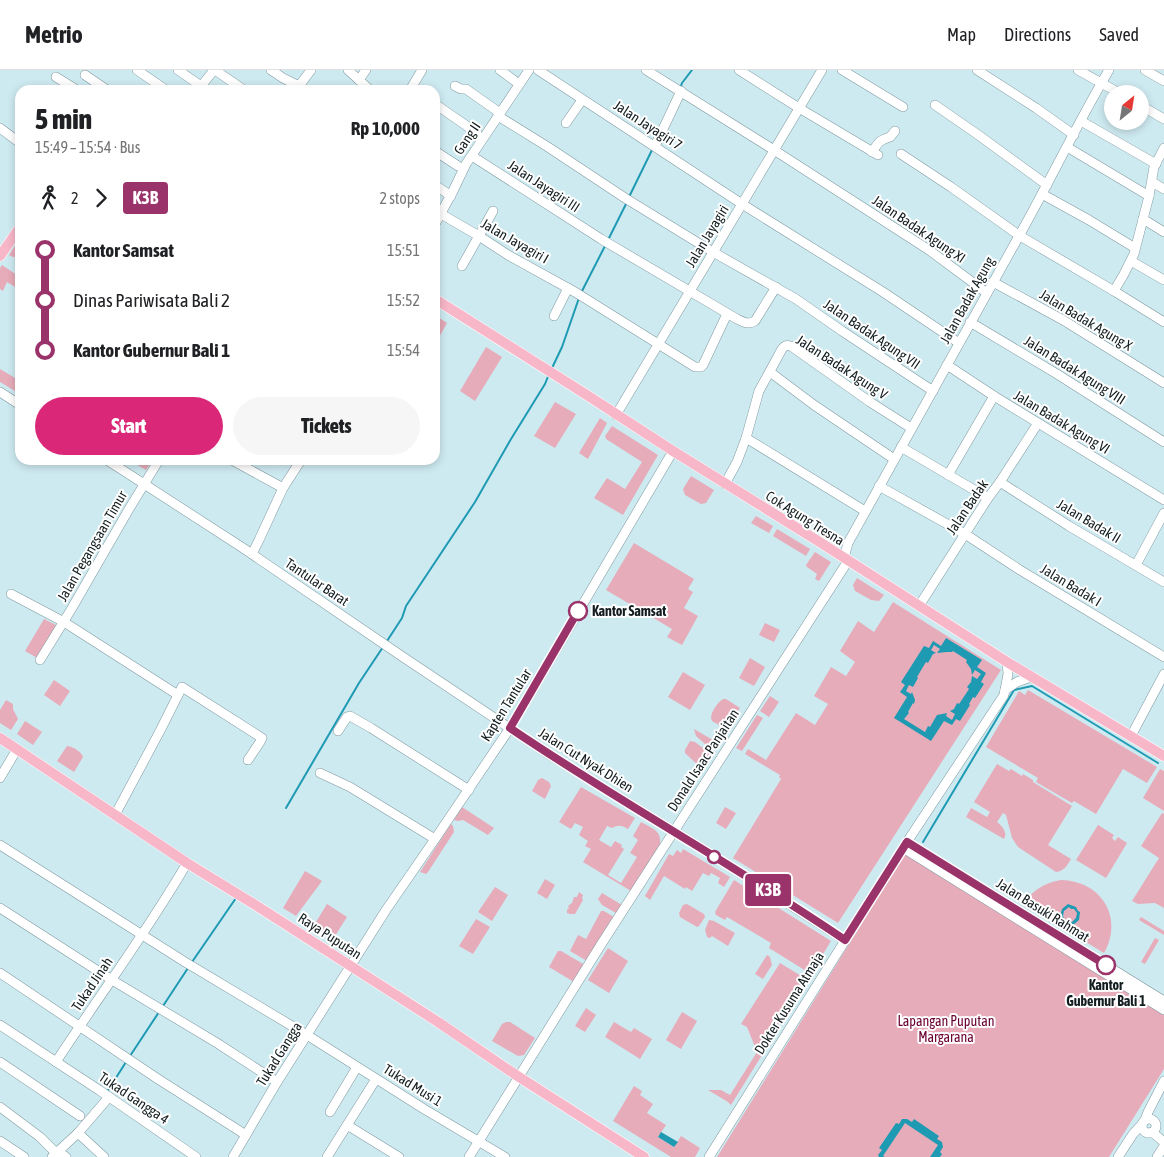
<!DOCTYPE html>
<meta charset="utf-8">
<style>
:root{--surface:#fff;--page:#f6f6f6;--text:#202124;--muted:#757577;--line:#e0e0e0;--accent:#db2777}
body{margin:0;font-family:"Asap Condensed",sans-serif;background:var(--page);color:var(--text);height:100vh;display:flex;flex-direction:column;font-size:19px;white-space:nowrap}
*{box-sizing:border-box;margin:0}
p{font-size:16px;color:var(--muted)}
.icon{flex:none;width:28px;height:28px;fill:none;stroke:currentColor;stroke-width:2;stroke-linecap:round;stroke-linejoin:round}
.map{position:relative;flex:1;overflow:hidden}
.drawer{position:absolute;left:15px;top:15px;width:425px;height:380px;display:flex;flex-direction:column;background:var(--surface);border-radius:15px;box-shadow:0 2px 8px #0003}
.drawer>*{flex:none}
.badge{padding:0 10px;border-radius:4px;font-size:18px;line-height:32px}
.needle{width:32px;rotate:30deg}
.tools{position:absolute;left:1104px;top:15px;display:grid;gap:10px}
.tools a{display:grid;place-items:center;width:45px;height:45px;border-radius:50%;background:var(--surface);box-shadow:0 2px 8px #0003;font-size:25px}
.map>.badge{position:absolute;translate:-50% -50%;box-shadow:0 0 0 2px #fff}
.legs{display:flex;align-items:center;gap:8px;height:55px;padding:0 20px;font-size:16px}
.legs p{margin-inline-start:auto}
.overview{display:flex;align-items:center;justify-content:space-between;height:85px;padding:0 20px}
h1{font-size:28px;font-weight:800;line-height:38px}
.button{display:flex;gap:10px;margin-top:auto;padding:10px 20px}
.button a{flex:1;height:58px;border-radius:30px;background:var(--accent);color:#fff;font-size:20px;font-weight:800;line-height:58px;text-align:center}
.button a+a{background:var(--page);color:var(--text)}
ul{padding:0 20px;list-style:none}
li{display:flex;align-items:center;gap:18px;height:50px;font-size:19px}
li i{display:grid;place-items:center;width:8px;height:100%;margin:0 6px;background:currentColor}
li i::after{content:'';width:12px;height:12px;margin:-6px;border:4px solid;border-radius:50%;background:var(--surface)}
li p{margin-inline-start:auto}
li:first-child i{background:linear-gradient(#0000 50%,currentColor 0)}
li:last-child i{background:linear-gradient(currentColor 50%,#0000 0)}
header{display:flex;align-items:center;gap:30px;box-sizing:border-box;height:70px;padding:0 25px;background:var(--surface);border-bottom:1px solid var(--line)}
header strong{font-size:24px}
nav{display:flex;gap:28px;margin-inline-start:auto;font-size:18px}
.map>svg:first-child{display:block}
.green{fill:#e7acba}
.water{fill:#1e9ab3;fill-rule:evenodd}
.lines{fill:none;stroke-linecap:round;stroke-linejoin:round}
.stream{stroke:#1e9ab3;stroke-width:2}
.minor-casing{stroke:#7f99a0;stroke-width:10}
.major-casing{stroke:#fff;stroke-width:11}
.minor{stroke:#fff;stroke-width:9}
.major{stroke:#f8b7c9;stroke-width:10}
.line-1-casing{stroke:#fff;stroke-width:11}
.line-1{stroke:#9a336a;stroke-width:8}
.stop-1-dot{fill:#fff;stroke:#9a336a;stroke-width:2.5}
.labels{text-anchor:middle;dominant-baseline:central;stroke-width:4;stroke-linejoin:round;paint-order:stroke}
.street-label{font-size:14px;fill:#131d1f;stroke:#fff}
.stop-label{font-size:14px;font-weight:bold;fill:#131d1f;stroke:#fff;text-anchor:start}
.park-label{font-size:14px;fill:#690030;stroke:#fff}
</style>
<header>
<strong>Metrio</strong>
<nav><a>Map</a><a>Directions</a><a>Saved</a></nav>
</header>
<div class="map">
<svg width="1164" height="1087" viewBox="0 0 1164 1087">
<rect width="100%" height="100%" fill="#ceeaf1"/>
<!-- green -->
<g class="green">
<polygon points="20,168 20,181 16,187 13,187 9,185"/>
<polygon points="2,195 20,207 20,220 7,212 3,221 0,219 0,198"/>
<polygon points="435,245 447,253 437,271 435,270"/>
<polygon points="486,277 502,287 475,331 460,321"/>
<polygon points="0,299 20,311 20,324 0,312"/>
<polygon points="555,332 576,344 555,378 534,366"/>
<polygon points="600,348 607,353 588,389 579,383"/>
<polygon points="612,356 658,385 623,445 594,428 607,408 625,419 642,392 606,369 605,366"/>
<polygon points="129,390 148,390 151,392 146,400"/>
<polygon points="691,406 714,420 706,433 701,434 685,425 683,419"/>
<polygon points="756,446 773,456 769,463 751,453"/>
<polygon points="777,459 810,479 806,486 773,466"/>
<polygon points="634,473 694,509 688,519 693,522 684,538 698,546 682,575 667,567 672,559 606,520"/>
<polygon points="815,482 831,492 819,511 815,509 817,504 807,497 806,495"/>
<polygon points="857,508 884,525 879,531 871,530 855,521 853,515"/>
<polygon points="893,532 1001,600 838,853 733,788 781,709 779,707 780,705 745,684 748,679 766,690 796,643 815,655 828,634 814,626 831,597 846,606 855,592 840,581 858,551 874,562"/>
<polygon points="44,549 58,556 39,589 25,581"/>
<polygon points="765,553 780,560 774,572 759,565"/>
<polygon points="750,588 765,597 754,616 739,608"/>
<polygon points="683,602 705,615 690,640 668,627"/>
<polygon points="54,610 70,621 60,636 44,625"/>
<polygon points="1028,620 1157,697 1147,713 1123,699 1096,744 1074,731 1072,733 1036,712 1038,708 986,677 1019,621 1025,625"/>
<polygon points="770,626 779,632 769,647 760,641"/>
<path d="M 723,629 L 726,629 L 740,638 L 726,659 L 712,651 L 711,648 C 711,642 717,633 723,629 Z"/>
<polygon points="6,630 13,634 13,639 18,649 11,660 0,653 0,640"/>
<polygon points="757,645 763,648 742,681 736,678"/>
<polygon points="25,651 42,662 33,675 17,664"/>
<polygon points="694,659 718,673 713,681 696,666"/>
<polygon points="690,671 695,672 711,684 702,699 685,683 685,680"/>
<path d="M 67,676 C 73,677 81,681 83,687 L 74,702 L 57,691 Z"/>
<path d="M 997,694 L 1009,701 L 1011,699 L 1022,706 L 1023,704 L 1033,710 L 1033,712 L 1072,736 L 1048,775 L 1071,789 C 1067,796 1064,801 1056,802 L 1018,777 L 1012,768 L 1006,745 L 1003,743 L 997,752 C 1002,756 1008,762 1004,769 L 966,747 L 971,738 L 987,747 L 990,742 L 974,732 Z"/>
<polygon points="1160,699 1164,701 1164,741 1143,728"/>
<polygon points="542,708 549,712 551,716 545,729 532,721 538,710"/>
<path d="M 581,717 L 635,748 L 628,759 C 621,755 618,755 612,758 L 607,756 L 599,770 L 611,777 L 615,771 L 622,775 L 621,777 L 624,779 L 608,805 L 621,813 L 637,787 L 630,783 L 638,770 L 633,766 L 641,752 C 651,758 662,760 660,774 L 631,821 L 583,792 L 591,779 L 585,776 L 588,771 L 579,765 L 583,757 L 575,753 L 571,759 L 559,752 Z"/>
<polygon points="462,737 494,758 488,765 463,750 458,751 454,750"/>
<polygon points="725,737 736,743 726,759 716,753"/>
<polygon points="1162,743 1164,744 1164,838 1155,833 1138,834 1132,831 1159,788 1141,776"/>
<polygon points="451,754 453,756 454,762 428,802 426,804 420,802"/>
<polygon points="1098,755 1114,765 1112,768 1115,771 1118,767 1127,773 1106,808 1076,790"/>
<polygon points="683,779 730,807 724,817 718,813 720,808 711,803 709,806 703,803 692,821 686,817 685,819 664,806 650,830 645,826 669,784 673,786 677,780 681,783"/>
<polygon points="905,784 1164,945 1164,999 1109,1087 717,1087"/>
<polygon points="305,801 322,811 296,846 283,838"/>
<polygon points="545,809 555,815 547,829 537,823"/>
<polygon points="734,810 831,871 811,904 769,878 771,873 727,847 725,850 716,845 715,842"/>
<path d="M 1061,810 C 1101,811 1124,847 1104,883 L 1023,834 C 1033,820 1044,813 1061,810 Z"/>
<polygon points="495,817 508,825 492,851 478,842"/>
<polygon points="579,822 583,825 582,828 583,830 575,844 570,844 567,843 567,840 569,838 568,836 572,833 574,827 577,827"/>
<polygon points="602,823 622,835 616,843 602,835 598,829"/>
<polygon points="327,834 347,847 333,869 313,857"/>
<polygon points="687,834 704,844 705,847 699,856 697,857 680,847 679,843 683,835"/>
<polygon points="601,841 604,841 614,847 587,891 570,881 578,865 586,869"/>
<polygon points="1141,847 1164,861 1164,865 1139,850"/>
<polygon points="476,849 490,857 473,884 459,876"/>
<polygon points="709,850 714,851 735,863 728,876 712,866 710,868 707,867 705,860"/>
<polygon points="1155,868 1159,870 1145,894 1141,892"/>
<polygon points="608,878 628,891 609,923 588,910"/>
<polygon points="558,881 561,881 585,895 574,912 549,897"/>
<polygon points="767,885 770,887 772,895 763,909 755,904"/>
<polygon points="780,893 808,910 768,971 770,972 731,1035 728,1032 708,1020 721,1020 730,1025 757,982 747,957 741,954"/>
<polygon points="586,938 596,945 585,962 575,956"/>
<polygon points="682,942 697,951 681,979 666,970"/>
<polygon points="506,952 510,952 535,968 524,985 518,986 492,971 502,954"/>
<polygon points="614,952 631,962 634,958 652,969 640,989 605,967"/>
<polygon points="634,1016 642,1021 640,1025 653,1034 647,1043 666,1055 658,1067 674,1077 681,1066 700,1078 695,1087 671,1087 613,1051"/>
</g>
<!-- water -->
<g class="water">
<path d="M 946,568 L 982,590 L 977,597 L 986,603 L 981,612 L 984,614 L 975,628 L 973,627 L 969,634 L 970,635 L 960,651 L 956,649 L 952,655 L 944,651 L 931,671 L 894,648 L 907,627 L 900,622 L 905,615 L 901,612 L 924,576 L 929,578 L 933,571 L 941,576 ZM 934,575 L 940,579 L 937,583 L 947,582 L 952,582 L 953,581 L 967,590 L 966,592 L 971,599 L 972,605 L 975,600 L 981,604 L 977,609 L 972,606 L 971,612 L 967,617 L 969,619 L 959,634 L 957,633 L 954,639 L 950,641 L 955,644 L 952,650 L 946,646 L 947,643 L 937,645 L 930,657 L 928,656 L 925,662 L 904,649 L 909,643 L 908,642 L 913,633 L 914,634 L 915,630 L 912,622 L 911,624 L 906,621 L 909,615 L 913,617 L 918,608 L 917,607 L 926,592 L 928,593 L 933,584 L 936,583 L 931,580 Z"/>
<path d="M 1068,834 L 1076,837 L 1078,841 L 1080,842 L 1079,850 L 1073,855 L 1070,853 L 1070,855 L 1062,850 L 1062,848 L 1060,847 L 1062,839 ZM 1069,837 L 1071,839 L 1074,839 L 1077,843 L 1076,848 L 1072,852 L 1066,851 L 1063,846 L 1064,841 Z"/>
<polygon points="902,1049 907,1049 912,1052 914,1049 939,1066 937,1069 942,1072 943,1077 940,1082 942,1084 940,1087 930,1087 938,1075 905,1053 883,1086 885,1087 879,1087 878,1085 882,1080 879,1078 896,1053 899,1054"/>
<polygon points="661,1062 678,1072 674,1077 658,1067"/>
</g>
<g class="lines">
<!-- stream -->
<g class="stream">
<polyline points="680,19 682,13 692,0"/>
<polyline points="629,127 652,80"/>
<polyline points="608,170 627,132"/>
<polyline points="581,223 606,174"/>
<polyline points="552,298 562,277 579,228"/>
<polyline points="387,571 402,548 406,536 475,432 511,369 545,314 549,304"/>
<polyline points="286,738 359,613 383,577"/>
<polyline points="923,772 1014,620 1032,616 1158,693"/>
<polyline points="192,892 236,828"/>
<polyline points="163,936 188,898"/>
<polyline points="130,986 159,942"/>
<polyline points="107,1022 126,992"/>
</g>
<!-- minor casing -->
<g class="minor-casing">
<g id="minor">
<polyline points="137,0 166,20"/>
<polyline points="178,0 201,16"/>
<polyline points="215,0 244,20"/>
<polyline points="271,0 283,8 299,16 311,0"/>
<polyline points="348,0 370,20"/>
<polyline points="500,0 519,14"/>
<polyline points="538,0 742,134 883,222 959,273"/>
<polyline points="646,0 774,80 929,180 987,223"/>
<polyline points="739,0 799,38 878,85"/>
<polyline points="842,0 903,37"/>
<polyline points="977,0 1036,38 1074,65"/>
<polyline points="1078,0 1121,24"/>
<polyline points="1145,0 1164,11"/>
<polyline points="85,5 107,20"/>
<polyline points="56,7 77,20"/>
<polyline points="359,10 366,0"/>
<polyline points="455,16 461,19 466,19 500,43"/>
<polyline points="198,20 214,0"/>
<polyline points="410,20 422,0"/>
<polyline points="435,34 477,63"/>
<polyline points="935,35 977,64 1047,115"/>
<polyline points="1140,35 1164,49"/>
<polyline points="498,46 548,77 625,128 713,182 796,229 842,261 933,321"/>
<polyline points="1081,51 1156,94"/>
<polyline points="566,53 582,30"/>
<polyline points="0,58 20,73"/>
<polyline points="655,76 681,21"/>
<polyline points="1067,77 1149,126"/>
<polyline points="435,81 458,96"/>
<path d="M 872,82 C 879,72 878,71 890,67 L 895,61"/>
<polyline points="901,84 951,117 1020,166 1114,221 1164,252"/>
<path d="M 472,86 L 601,169 L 737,249 C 743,252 748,255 755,251 L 776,217"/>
<polyline points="1152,112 1164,119"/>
<polyline points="435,115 451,126"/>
<polyline points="1042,124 1089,150 1135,178"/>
<polyline points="441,144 479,166 508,185 575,222 695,297 701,297 703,295 727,244"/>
<polyline points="1143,149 1164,162"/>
<polyline points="435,154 453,121 466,94 529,0"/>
<polyline points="1131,191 1164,210"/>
<polyline points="462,196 493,141"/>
<polyline points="993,212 1063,250 1164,313"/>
<polyline points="1114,221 1124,204 1134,184 1149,126 1154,97 1164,78"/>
<polyline points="554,246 568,218"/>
<polyline points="970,252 1057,304 1164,372"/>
<polyline points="947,295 994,326 1164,430"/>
<polyline points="770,302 814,335 894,389"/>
<polyline points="0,322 20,335"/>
<polyline points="616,345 822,0"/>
<polyline points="746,368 865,441"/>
<polyline points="901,377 988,428"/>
<polyline points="107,390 243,478 403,587 553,687 706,781 845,870"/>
<polyline points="232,390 283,418"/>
<polyline points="948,405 994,326"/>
<polyline points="1000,412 1069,456 1164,512"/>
<path d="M 725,414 L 737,392 L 746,368 L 759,321 L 782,279 C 785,275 787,275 791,276 L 870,332 L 911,358"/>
<polyline points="879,416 965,464 1020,500 1164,587"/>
<polyline points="252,484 259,470 283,418 301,390"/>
<path d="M 844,488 L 848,473 C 904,371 962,269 1019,166 C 1050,111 1077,54 1109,0"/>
<polyline points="1136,495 1164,443"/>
<polyline points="11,524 64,552 178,625"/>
<polyline points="919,536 988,428 1000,412 1038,353"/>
<polyline points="40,590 72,538 129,439 159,390"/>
<polyline points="1005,620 1017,612 1031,607"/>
<polyline points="338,661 347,647 350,646 371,658 469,720"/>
<polyline points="1131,666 1164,604"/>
<polyline points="320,703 350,717 435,769"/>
<polyline points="0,708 17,679"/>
<polyline points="115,745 161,659 182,617 262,668 260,672 248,690"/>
<polyline points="907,772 1164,931"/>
<polyline points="0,775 185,892 307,965 424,1039 505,1087"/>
<polyline points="903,778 1164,940"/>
<polyline points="0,838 112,910 217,973 277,1012"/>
<polyline points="0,903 158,1009 246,1065"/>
<polyline points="0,955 99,1020 196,1087"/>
<polyline points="0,992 80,1046"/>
<path d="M 56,992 C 99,926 147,862 187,793"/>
<polyline points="0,1037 40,1067 56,1083"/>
<polyline points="330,1042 357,997"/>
<circle cx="1149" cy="1056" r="7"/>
<polyline points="1145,1050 1148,1042 1164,1011"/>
<polyline points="347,1055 399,1087"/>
<polyline points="1152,1062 1164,1072"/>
<polyline points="78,1063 104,1087"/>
<polyline points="0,1071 24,1087"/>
<polyline points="58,1081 66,1087"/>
<polyline points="52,1087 78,1063 109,1027"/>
<polyline points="233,1087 277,1012 386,840 435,769 510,658 673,381"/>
<polyline points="327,1087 376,1009"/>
<polyline points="469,1087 602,873 848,491"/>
<polyline points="709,1087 907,772 1004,625 1008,604 1007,592"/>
<polyline points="1118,1087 1133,1064 1143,1053"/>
<polyline points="1157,1087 1164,1076"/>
</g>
</g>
<!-- major casing -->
<g class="major-casing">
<g id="major">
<polyline points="0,186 20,157"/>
<polyline points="435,229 590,327 673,381 818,471 1007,592 1164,686"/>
<polyline points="0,668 187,793 257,836 438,952 516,1005 644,1087"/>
</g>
</g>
<!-- minor -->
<use href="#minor" class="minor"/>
<!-- major -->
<use href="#major" class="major"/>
</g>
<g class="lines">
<!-- line-1 casing -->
<g class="line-1-casing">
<path id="line-1" d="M 578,541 L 510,658 C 619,732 735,795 845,870 L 907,772 L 1106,895"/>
</g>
<!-- line-1 -->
<use href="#line-1" class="line-1"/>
</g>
<!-- markers -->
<g class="stop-1-dot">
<circle cx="578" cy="541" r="9"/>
<circle cx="714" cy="787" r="6"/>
<circle cx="1106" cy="895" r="9"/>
</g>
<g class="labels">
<!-- street labels -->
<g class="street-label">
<text transform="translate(648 55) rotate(33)">Jalan Jayagiri 7</text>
<text transform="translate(467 68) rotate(-56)">Gang II</text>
<text transform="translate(544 116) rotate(33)">Jalan Jayagiri III</text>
<text transform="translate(919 159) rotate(34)">Jalan Badak Agung XI</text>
<text transform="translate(707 166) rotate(-59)">Jalan Jayagiri</text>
<text transform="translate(515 171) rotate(30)">Jalan Jayagiri I</text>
<text transform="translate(967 230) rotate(-61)">Jalan Badak Agung</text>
<text transform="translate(1086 250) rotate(31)">Jalan Badak Agung X</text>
<text transform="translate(872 264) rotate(34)">Jalan Badak Agung VII</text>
<text transform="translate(842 297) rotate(33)">Jalan Badak Agung V</text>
<text transform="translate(1075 300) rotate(32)">Jalan Badak Agung VIII</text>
<text transform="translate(1062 352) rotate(31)">Jalan Badak Agung VI</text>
<text transform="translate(967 437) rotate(-56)">Jalan Badak</text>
<text transform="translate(805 448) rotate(32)">Cok Agung Tresna</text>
<text transform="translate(1089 451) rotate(31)">Jalan Badak II</text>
<text transform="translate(92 476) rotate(-60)">Jalan Pegangsaan Timur</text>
<text transform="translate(317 512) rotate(34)">Tantular Barat</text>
<text transform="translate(1071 515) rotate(31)">Jalan Badak I</text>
<text transform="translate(506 635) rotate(-58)">Kapten Tantular</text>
<text transform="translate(586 690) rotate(32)">Jalan Cut Nyak Dhien</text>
<text transform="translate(703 690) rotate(-57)">Donald Isaac Panjaitan</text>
<text transform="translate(1043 840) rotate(32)">Jalan Basuki Rahmat</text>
<text transform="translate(330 866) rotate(33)">Raya Puputan</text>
<text transform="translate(92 914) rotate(-56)">Tukad Jinah</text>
<text transform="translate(789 933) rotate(-58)">Dokter Kusuma Atmaja</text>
<text transform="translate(279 984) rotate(-58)">Tukad Gangga</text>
<text transform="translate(413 1015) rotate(32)">Tukad Musi 1</text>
<text transform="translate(134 1028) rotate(34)">Tukad Gangga 4</text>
</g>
<!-- stop labels -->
<g class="stop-label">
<text x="592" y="541">Kantor Samsat</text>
<text x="1106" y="915" text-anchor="middle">Kantor<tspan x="1106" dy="16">Gubernur Bali 1</tspan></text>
</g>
<!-- park labels -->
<g class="park-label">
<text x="946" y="951">Lapangan Puputan<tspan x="946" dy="16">Margarana</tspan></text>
</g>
</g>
</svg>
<div class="tools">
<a><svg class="needle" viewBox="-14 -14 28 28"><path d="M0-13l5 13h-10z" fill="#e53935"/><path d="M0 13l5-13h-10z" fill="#757577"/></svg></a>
</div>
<b class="badge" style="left:768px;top:820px;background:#9a336a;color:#fff">K3B</b>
<section class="drawer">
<div class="overview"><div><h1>5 min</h1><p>15:49 – 15:54 · Bus</p></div><b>Rp 10,000</b></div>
<div class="legs"><svg class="icon" aria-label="walk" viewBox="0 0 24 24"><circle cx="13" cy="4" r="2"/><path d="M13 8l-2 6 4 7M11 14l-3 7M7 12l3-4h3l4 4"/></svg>2<svg class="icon" aria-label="forward" viewBox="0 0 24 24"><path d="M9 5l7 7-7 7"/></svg><b class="badge" style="background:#9a336a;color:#fff">K3B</b><p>2 stops</p></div>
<ul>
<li><i style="color:#9a336a"></i><b>Kantor Samsat</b><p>15:51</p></li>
<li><i style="color:#9a336a"></i><span>Dinas Pariwisata Bali 2</span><p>15:52</p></li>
<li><i style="color:#9a336a"></i><b>Kantor Gubernur Bali 1</b><p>15:54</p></li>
</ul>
<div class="button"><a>Start</a><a>Tickets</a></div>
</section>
</div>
